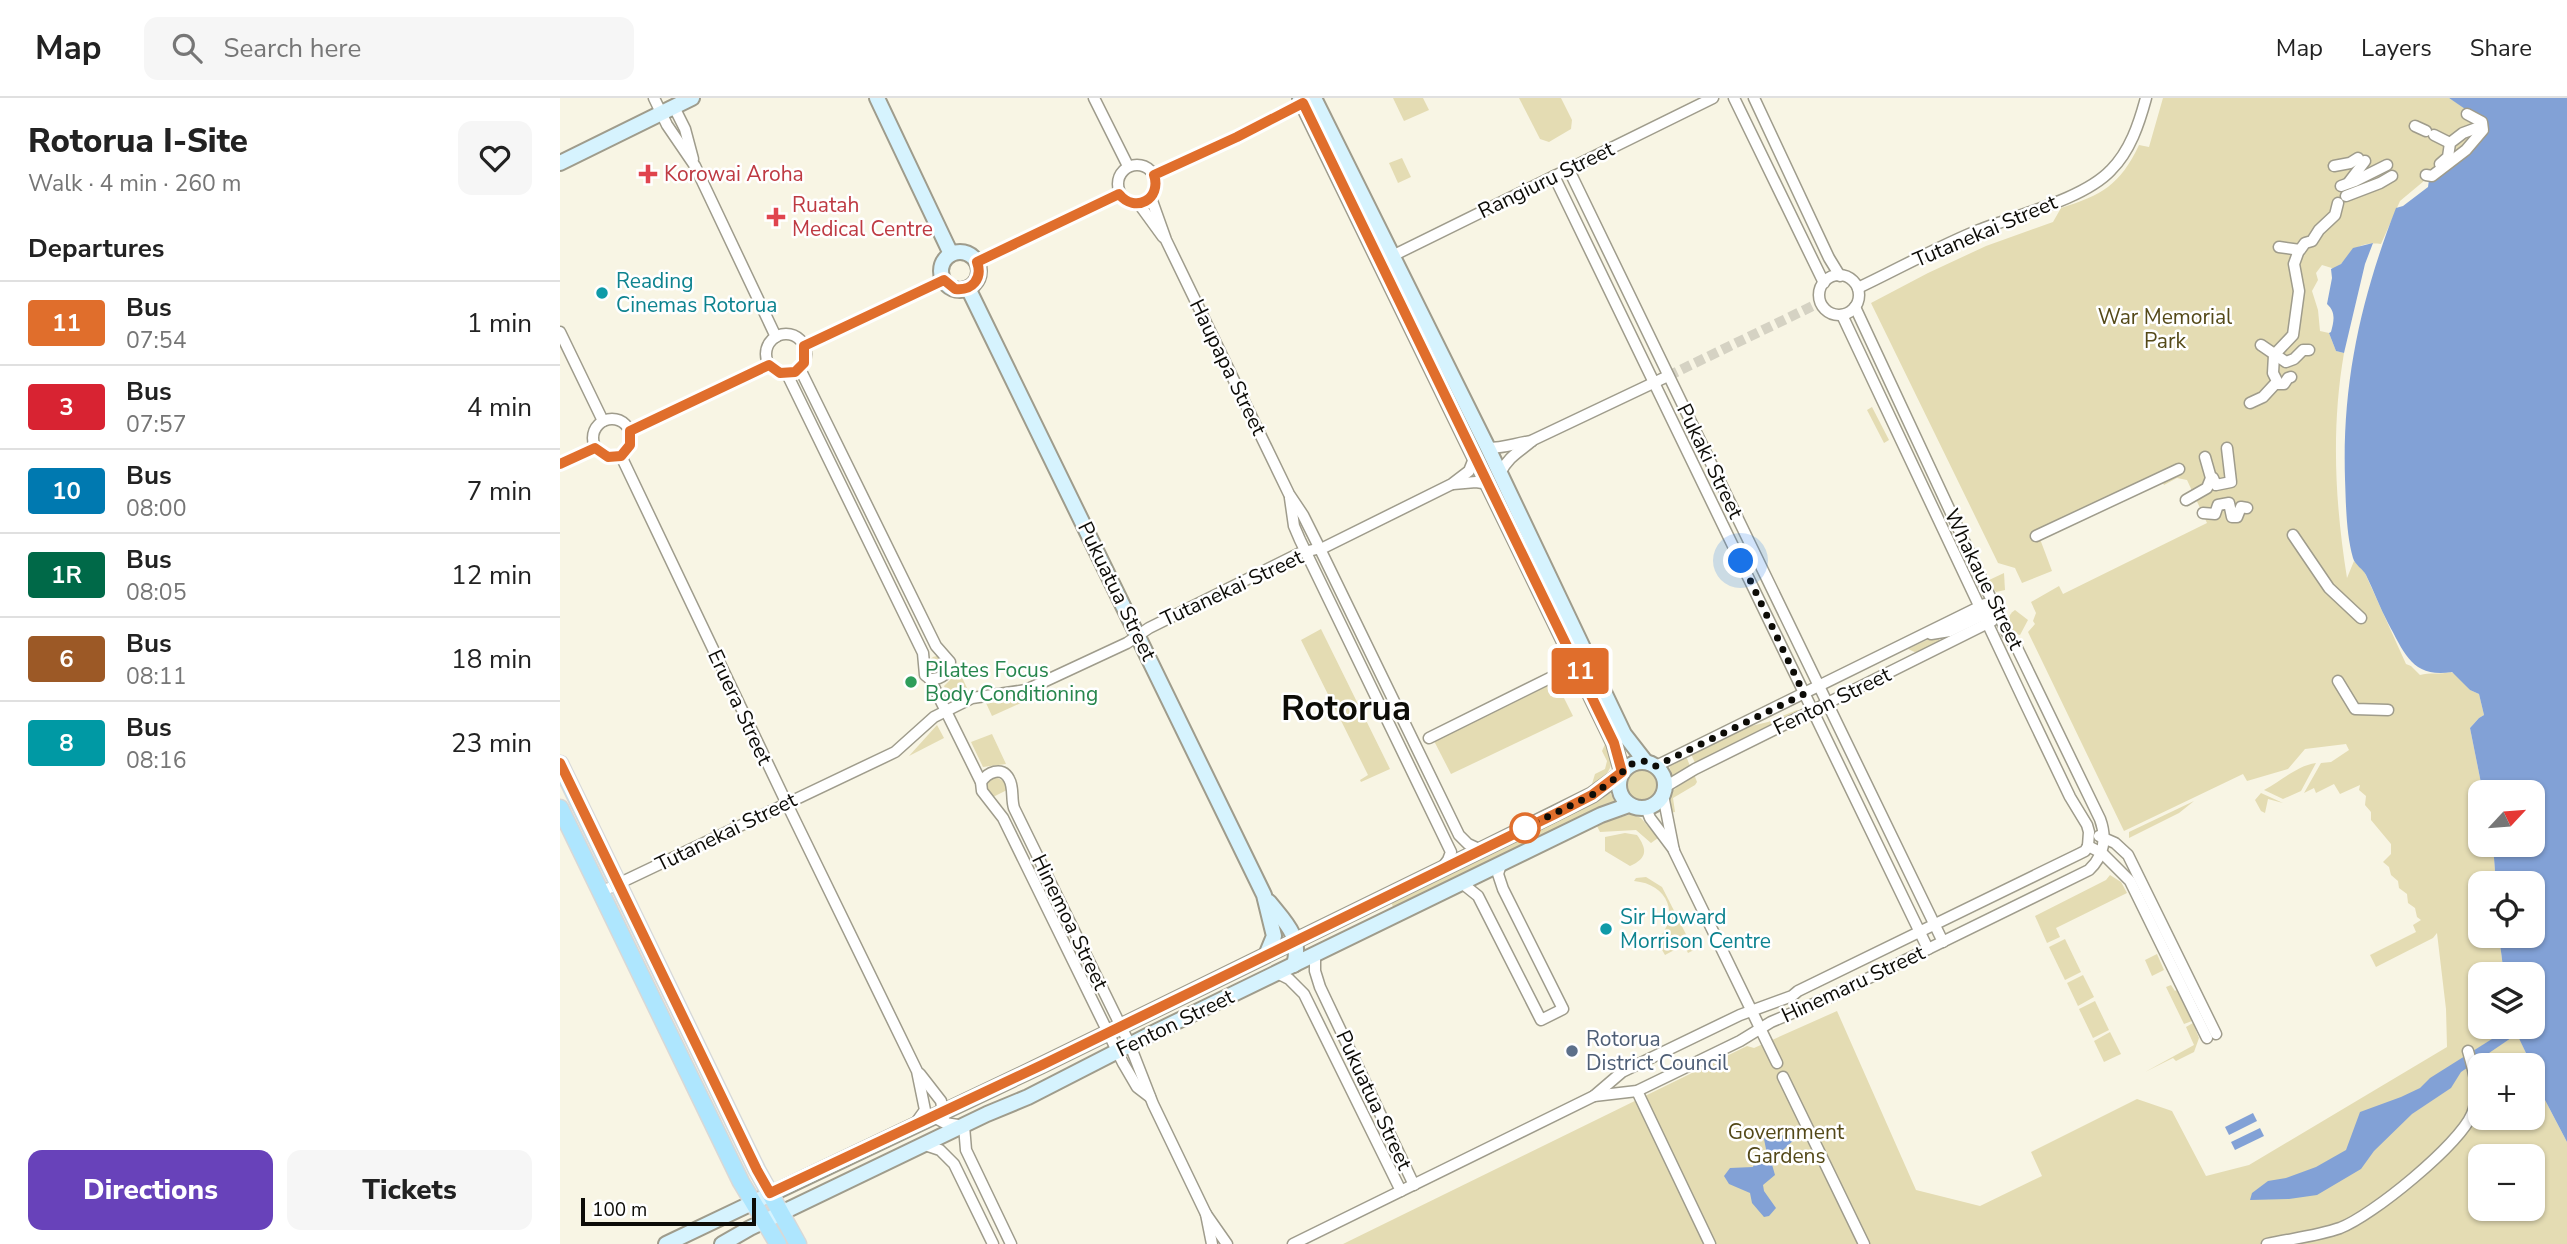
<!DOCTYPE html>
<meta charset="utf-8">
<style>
:root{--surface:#fff;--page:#f6f6f6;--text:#222;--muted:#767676;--line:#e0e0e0;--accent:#6842ba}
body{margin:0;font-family:"Nunito Sans",sans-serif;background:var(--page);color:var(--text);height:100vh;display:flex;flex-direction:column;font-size:26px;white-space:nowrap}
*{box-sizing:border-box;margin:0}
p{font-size:23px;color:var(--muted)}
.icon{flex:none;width:38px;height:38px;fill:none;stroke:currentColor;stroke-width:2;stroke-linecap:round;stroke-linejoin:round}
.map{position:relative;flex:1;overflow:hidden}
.drawer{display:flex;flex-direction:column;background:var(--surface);width:560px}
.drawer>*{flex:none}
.badge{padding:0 14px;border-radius:5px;font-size:24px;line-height:46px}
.needle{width:46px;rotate:64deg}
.fabs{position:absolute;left:1908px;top:682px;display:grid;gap:14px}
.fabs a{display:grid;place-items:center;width:77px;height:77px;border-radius:14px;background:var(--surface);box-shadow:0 2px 5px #0004;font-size:35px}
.scale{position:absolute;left:21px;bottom:18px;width:175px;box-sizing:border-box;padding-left:7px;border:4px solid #0d0c07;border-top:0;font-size:19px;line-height:24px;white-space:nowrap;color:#0d0c07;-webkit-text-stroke:5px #fff;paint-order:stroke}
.you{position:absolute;width:35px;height:35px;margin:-18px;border:5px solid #fff;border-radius:50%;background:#1a73e8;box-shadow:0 0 0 10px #1a73e833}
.map>.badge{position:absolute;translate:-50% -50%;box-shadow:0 0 0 4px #fff}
h2{padding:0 28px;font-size:26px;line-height:63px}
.round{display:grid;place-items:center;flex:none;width:74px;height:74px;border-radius:14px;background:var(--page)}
.overview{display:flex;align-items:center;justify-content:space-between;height:119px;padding:0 28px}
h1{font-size:33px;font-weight:800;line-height:52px}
.action{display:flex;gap:14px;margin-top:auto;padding:14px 28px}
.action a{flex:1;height:80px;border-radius:14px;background:var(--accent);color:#fff;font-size:28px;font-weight:800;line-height:80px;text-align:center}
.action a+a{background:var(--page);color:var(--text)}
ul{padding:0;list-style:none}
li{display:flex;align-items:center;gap:21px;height:84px;padding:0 28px;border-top:2px solid var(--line)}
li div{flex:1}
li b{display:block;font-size:26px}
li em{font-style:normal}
li .badge{min-width:77px;font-weight:700;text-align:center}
header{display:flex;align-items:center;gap:42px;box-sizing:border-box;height:98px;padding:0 35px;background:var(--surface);border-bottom:2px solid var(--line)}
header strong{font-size:33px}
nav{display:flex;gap:38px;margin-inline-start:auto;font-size:24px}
.search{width:490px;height:63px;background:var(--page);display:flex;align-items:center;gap:18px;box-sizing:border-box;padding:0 24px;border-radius:14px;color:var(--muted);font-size:26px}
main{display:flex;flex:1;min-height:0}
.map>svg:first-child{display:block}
.green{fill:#e4dcb3;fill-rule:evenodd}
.water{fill:#82a1d6}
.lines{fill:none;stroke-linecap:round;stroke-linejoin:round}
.street-tunnel{stroke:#d5d2c3;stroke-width:10;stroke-dasharray:10 5;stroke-linecap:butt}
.street-casing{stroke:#9f9c8c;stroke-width:13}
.secondary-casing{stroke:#9f9c8c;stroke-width:18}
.primary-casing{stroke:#d8d8d7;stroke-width:19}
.street{stroke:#fff;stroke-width:10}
.secondary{stroke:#d6f3fe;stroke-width:14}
.primary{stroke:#aee6fe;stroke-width:16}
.line-casing{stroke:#fff;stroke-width:16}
.line{stroke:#e06e2c;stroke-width:10}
.walk{stroke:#0d0c07;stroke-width:7;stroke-dasharray:0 12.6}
.health-dot{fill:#e0444e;stroke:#fff;stroke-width:2.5}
.culture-dot{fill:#0f9aa8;stroke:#fff;stroke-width:2.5}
.leisure-dot{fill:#2e9e5b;stroke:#fff;stroke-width:2.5}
.stop-dot{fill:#fff;stroke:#e06e2c;stroke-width:3.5}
.service-dot{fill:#5c6f8a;stroke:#fff;stroke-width:2.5}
.labels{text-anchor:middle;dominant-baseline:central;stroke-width:5;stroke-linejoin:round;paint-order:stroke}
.health-label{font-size:21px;fill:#be3a42;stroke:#fff;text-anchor:start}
.street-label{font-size:21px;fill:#0d0c07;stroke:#fff}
.culture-label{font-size:21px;fill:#0d838f;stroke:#fff;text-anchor:start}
.park-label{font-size:21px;fill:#544918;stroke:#fff}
.leisure-label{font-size:21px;fill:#27864d;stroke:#fff;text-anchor:start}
.service-label{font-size:21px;fill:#4e5e75;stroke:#fff;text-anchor:start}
.town-label{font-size:35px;font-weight:bold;fill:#0d0c07;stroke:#fff}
</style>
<header>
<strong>Map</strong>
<div class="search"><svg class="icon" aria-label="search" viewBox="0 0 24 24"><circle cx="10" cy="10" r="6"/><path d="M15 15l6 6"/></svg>Search here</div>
<nav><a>Map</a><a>Layers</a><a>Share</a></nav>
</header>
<main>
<section class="drawer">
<div class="overview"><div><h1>Rotorua I-Site</h1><p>Walk · 4 min · 260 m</p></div><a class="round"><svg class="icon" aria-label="heart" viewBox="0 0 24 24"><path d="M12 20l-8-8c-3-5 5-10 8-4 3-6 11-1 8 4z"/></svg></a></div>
<h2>Departures</h2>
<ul>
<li><span class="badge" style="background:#e06e2c;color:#fff">11</span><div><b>Bus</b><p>07:54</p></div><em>1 min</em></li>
<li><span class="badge" style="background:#d82332;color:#fff">3</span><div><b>Bus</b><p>07:57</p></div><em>4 min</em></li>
<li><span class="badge" style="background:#0079b0;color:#fff">10</span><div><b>Bus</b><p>08:00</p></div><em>7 min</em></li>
<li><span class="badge" style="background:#006948;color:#fff">1R</span><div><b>Bus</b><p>08:05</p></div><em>12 min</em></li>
<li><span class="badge" style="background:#9c5926;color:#fff">6</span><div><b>Bus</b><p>08:11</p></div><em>18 min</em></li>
<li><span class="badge" style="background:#0099a4;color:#fff">8</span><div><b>Bus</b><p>08:16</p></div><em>23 min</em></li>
</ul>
<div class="action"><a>Directions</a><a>Tickets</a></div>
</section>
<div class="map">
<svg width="2007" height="1146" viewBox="0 0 2007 1146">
<rect width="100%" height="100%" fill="#f8f5e4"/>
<!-- green -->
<g class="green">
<polygon points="833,0 863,0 869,12 844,23"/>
<polygon points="959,0 1001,0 1012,22 1011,31 989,44 980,41"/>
<path d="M 1603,0 L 1889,0 L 1924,22 L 1925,32 L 1840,103 L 1821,146 C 1793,143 1794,156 1775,171 L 1762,167 L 1756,175 L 1758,182 L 1752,193 L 1758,212 L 1760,233 L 1769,235 L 1776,253 L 1784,255 C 1771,330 1775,405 1787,480 L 1794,463 L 1804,473 L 1846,566 L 1851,568 L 1860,577 C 1869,574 1880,577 1891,574 L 1897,577 L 1910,592 L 1919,596 L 1924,617 L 1919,620 L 1910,630 L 1923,695 L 1920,695 L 1920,747 L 1933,747 L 1936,786 L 1920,786 L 1920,838 L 1939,838 L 1944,877 L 1920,877 L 1920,929 L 1951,929 L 1917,951 L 1930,953 L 1958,936 L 1971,968 L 1920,968 L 1920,1020 L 1972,1020 L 1972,973 L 1976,985 L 2007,1044 L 2007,1146 L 783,1146 L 1187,948 L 1194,950 L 1277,913 L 1356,1092 L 1420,1108 L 1482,1078 L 1471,1054 L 1577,1001 L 1612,1013 L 1646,1078 L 1689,1067 L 1887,949 L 1886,911 L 1877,835 L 1873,840 L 1816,869 L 1810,857 L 1856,834 L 1853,827 L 1861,822 L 1857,819 L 1855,810 L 1848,805 L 1847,796 L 1839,790 L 1838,783 L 1831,777 L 1829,769 L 1823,764 L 1831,756 L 1831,746 L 1811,722 L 1811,714 L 1805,707 L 1806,698 L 1799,692 L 1800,687 L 1780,696 L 1774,686 L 1756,695 L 1754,690 L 1744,695 L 1761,665 L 1771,664 L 1789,652 L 1786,646 L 1745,651 L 1728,671 L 1687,683 L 1683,676 L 1564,733 L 1468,534 L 1475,526 L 1473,523 L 1476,515 L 1471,504 L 1499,488 L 1503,496 L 1647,425 L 1627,382 L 1617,380 L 1604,387 L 1601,381 L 1480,441 L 1492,473 L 1462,485 L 1455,470 L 1438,465 L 1311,205 L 1368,175 L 1426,148 L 1493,124 L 1501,110 C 1542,97 1560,87 1579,47 L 1589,49 ZM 1920,1059 L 1972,1059 L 1972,1111 L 1920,1111 Z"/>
<polygon points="842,60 851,79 838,85 829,65"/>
<polygon points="1312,309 1329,342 1324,345 1307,312"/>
<polygon points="1444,475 1445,492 1436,494 1427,483"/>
<path d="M 1455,512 L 1468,522 L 1460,537 L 1453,535 C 1448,526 1446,518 1455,512 Z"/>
<polygon points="761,531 830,671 801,684 800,682 808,677 741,542"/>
<polygon points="1378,539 1381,545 1359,556 1348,551 1371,540"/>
<circle cx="377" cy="567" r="9"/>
<polygon points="399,573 407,590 389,599 384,588"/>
<polygon points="995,582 1013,618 891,676 873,641"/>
<polygon points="463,604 432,618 426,605"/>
<polygon points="1237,612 1242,613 1135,665 1131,656 1187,629 1208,624"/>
<polygon points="377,627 384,640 349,658"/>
<polygon points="432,636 446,666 423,669 411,644"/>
<path d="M 1047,642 C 1055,667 1053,674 1031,689 L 1035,676 L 1045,671 L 1047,663 L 1042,653 Z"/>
<polygon points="1126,658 1130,668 1112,679 1109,667"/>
<path d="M 1756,665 L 1741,693 L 1723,701 L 1704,692 C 1722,683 1736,668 1756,665 Z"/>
<circle cx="1082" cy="685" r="17"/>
<polygon points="1134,676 1137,684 1135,687 1113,700 1115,714 1111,715 1109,710 1111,694"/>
<polygon points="434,678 447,685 447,692 433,699 425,690 426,685"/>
<polygon points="1050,694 1056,706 834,811 831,804 1042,701"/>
<polygon points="1701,695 1723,705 1708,701 1705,715 1701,713 1695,702"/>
<polygon points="1634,703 1619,715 1569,740 1569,734"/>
<polygon points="1072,716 1081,720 1098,740 1091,745 1076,732 1040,734 1036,726"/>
<path d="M 1065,735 L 1077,737 C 1087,751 1088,760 1070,768 L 1045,753 L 1045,739 Z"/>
<polygon points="1550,777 1561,784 1567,795 1496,830 1500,839 1487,845 1475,818 1546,782"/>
<path d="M 1086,779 L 1102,789 L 1134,852 L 1128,855 L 1124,847 L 1105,857 L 1097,843 C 1121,817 1108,786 1074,783 L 1076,780 Z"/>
<polygon points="1505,841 1521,874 1505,882 1489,849"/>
<polygon points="1597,856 1604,872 1592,878 1585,862"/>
<polygon points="1523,877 1534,899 1518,908 1507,885"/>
<polygon points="1611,887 1615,893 1617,892 1632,923 1624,926 1606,889"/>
<polygon points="1535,903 1549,932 1533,940 1519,911"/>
<polygon points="1633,925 1639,940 1634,954 1616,963 1613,960 1585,974 1634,947 1626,929"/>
<polygon points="1550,934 1561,956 1544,964 1534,943"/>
</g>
<!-- water -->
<g class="water">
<path d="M 1889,0 L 2007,0 L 2007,1044 L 1976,985 L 1972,968 L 1957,936 L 1901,974 L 1891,990 L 1852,1016 L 1814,1053 L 1801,1071 L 1757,1097 L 1729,1101 L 1690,1102 L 1692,1095 L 1708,1083 L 1726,1080 L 1756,1069 L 1786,1052 L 1800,1014 L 1841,999 L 1860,990 L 1870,980 L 1951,929 L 1972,929 L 1972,877 L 1944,877 L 1939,838 L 1972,838 L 1972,786 L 1936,786 L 1933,747 L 1972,747 L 1972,695 L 1923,695 L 1910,630 L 1919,620 L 1924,617 L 1919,596 L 1910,592 L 1892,574 C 1852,580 1845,556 1828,525 C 1820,510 1814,493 1806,477 C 1803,471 1795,467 1793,460 C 1786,435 1786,406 1785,381 C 1782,284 1801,200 1836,110 L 1843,108 L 1868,89 L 1869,82 L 1925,33 L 1911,15 Z"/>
<path d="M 1813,145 L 1805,166 L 1784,255 L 1776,253 L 1769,235 L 1771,234 C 1774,223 1776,214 1767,206 L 1772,180 L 1771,171 L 1781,166 L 1793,150 Z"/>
<polygon points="1693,1015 1697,1023 1669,1037 1665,1029"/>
<polygon points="1215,1029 1224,1039 1232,1036 1235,1041 1211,1063 1215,1077 1203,1087 1204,1093 1216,1110 1209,1118 1204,1119 1192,1105 1190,1095 1169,1086 1164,1078 1170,1070 1193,1069 1196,1058 1204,1057 1206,1051 1204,1041 1210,1031"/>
<polygon points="1700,1030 1704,1038 1675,1052 1671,1044"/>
</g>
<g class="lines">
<!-- street-tunnel -->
<polyline class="street-tunnel" points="1108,278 1261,204"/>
<!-- street casing -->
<g class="street-casing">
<g id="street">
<polyline points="94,0 107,27 135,68 216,239"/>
<polyline points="534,0 568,68"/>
<polyline points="1174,0 1264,185"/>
<polyline points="1194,0 1269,160 1280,178"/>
<polyline points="114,9 125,31 133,61"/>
<polyline points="1855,28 1866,33"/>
<polyline points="1874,37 1890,45"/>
<polyline points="1880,66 1888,59 1890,45 1903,35 1922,28"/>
<circle cx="577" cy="86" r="19"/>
<polyline points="1774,68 1790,65 1798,60"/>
<polyline points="1008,70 1383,844"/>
<polyline points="594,77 662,46 748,3"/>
<polyline points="1866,77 1872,78 1906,52 1923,32 1922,24 1907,16"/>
<polyline points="994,78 1368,851"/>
<polyline points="1789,84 1805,63"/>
<polyline points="1781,88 1795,83 1827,67"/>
<polyline points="1786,98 1820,85 1832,78"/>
<polyline points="591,100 606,142 729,396 743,417 760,451 899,737 908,746 921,752"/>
<polyline points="579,106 603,139"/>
<polyline points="1719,149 1740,152 1745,145 1752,143 1759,132 1775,117 1778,105"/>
<polyline points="417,164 559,96"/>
<polyline points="820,164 1153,0"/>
<circle cx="1279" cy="197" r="20"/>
<path d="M 1298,190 C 1338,171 1377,149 1419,132 C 1457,117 1524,101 1551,72 C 1570,53 1579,26 1586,0"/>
<polyline points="1282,217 1465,605 1510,699 1527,727 1529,734 1528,748"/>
<polyline points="0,234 43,323"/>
<circle cx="226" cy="256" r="20"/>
<polyline points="1701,247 1726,264 1734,261 1743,252 1749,252"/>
<polyline points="244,248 384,182"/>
<path d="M 240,271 L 376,548 L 390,564 C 390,575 381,582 370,581"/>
<polyline points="227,276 363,555 365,577 370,581 421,684 422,693 443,720 563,965 577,989 590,999"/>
<polyline points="1718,285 1713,275 1714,257 1733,237 1739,193 1734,166 1739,152"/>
<polyline points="1690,305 1703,299 1715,286 1724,286 1728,280 1731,279"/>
<circle cx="52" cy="340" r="19"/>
<polyline points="70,333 209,267"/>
<path d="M 928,350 C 944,350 956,345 972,343"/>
<polyline points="61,358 226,704 357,973 365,1012 355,1026"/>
<polyline points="0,366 35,350"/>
<path d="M 940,375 C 950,357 958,355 973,342 L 1108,278"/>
<polyline points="1651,380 1653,380 1656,387 1671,384 1667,350"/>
<polyline points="893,386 916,384 929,386"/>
<polyline points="730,400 734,428 740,442 891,754 888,762 882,770"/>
<polyline points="1626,402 1647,390 1651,380 1645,359"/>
<polyline points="1643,415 1655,416 1658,407 1669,405 1672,419 1677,419 1681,409 1687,410"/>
<polyline points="1733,437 1769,490 1801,520"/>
<polyline points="1476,438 1619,371"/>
<polyline points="1371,536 1390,533 1429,514"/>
<polyline points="1778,583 1795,611 1828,612"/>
<polyline points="869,640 1002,574"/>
<polyline points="1096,668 1425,506"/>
<path d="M 421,684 C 427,675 442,667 449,681 C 454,689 451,701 454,710 L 570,947 L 593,1006 L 646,1116 L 667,1146"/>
<polyline points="1105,689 1135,671 1432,523"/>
<polyline points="1103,697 1114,753 1217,965"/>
<polyline points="1086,710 1090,720 1114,752"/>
<polyline points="1539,738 1555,745 1568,757 1656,936"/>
<polyline points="1528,748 1542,755 1570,783 1647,940"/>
<polyline points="903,786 918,798 981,922 1003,911 943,791 938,776 941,766"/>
<polyline points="41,794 335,654 374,619 412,600 466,592 567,545 589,530 740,455 765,449 892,386 909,373 915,358"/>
<polyline points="755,856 755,873 760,889 854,1087"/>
<polyline points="717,875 729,881 744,896 841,1093"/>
<polyline points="360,976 381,1003 384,1020"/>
<polyline points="1223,979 1304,1146"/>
<polyline points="1077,993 1150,1146"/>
<path d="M 1034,998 L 1077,993 L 1180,943 L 1211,924 L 1270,899 L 1529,772 C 1544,758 1547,740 1540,721 L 1458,552 L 1447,535 L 1295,209"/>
<polyline points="372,1018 385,1025 404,1028 406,1052 451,1146"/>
<polyline points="365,1047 380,1052 394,1066 433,1146"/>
<polyline points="646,1116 652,1146"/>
<polyline points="733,1146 1034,998 1062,974 1180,917 1232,898 1238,893 1519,756 1525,753 1528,748"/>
<path d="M 1707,1146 C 1730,1141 1757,1138 1780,1130 C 1812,1118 1899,1047 1912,1016 C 1920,996 1914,973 1908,953"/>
</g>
</g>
<!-- secondary casing -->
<g class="secondary-casing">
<g id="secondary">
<polyline points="317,0 391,156"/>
<polyline points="740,0 1054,645 1062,674"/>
<polyline points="754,0 928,350 1064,636 1085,663"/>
<polyline points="0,65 132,0"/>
<circle cx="400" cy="173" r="19"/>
<polyline points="408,190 704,797 714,838 707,855"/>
<circle cx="1082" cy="687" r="23"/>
<path d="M 709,804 C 726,825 742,839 734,867"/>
<polyline points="106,1146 482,967 921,752 1032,697 1060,677"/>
<polyline points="162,1146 190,1130 427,1016 468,999 587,938 1041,717 1069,707"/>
</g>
</g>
<!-- primary casing -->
<g class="primary-casing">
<g id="primary">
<polyline points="0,666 197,1072 238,1146"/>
<polyline points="0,710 181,1084 218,1146"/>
</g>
</g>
<!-- street -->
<use href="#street" class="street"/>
<!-- secondary -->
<use href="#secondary" class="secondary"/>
<!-- primary -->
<use href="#primary" class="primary"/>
</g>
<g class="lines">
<!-- line casing -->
<g class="line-casing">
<path id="line" d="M 0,366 L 35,350 L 48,359 L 61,358 L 70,347 L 70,333 L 209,267 L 220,275 L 235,274 L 244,265 L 244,248 L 384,182 L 395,191 C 412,193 423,181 417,164 L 559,96 C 575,116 602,101 594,77 L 677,39 L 743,5 L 1054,645 L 1062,674 L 1032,697 L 995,716 L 482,967 L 210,1095 L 197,1072 L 0,665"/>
</g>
<!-- line -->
<use href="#line" class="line"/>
<!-- walk -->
<polyline class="walk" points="965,730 1032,697 1060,677 1068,667 1085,663 1096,668 1244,596 1181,463"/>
</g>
<!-- markers -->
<g class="health-dot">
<path d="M84.5 65.5h7v7h7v7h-7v7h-7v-7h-7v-7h7z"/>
<path d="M212.5 108.5h7v7h7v7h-7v7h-7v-7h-7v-7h7z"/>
</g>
<g class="culture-dot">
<circle cx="42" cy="195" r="7"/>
<circle cx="1046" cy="831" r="7"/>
</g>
<circle class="leisure-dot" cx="351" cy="584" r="7"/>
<circle class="stop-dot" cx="965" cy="730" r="14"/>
<circle class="service-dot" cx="1012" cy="953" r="7"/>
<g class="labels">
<!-- health labels -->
<g class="health-label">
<text x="104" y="76">Korowai Aroha</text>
<text x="232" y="107">Ruatah<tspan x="232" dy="24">Medical Centre</tspan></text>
</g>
<!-- street labels -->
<g class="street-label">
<text transform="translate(986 82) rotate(-26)">Rangiuru Street</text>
<text transform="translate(1425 133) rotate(-23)">Tutanekai Street</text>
<text transform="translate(668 269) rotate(64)">Haupapa Street</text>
<text transform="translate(1150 363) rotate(64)">Pukaki Street</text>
<text transform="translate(1424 481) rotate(64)">Whakaue Street</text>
<text transform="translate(672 490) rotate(-25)">Tutanekai Street</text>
<text transform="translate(557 493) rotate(64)">Pukuatua Street</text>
<text transform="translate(1272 603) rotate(-26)">Fenton Street</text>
<text transform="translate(180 609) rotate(65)">Eruera Street</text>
<text transform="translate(166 734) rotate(-26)">Tutanekai Street</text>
<text transform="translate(510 824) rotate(64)">Hinemoa Street</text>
<text transform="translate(1293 886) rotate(-25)">Hinemaru Street</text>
<text transform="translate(615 925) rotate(-26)">Fenton Street</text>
<text transform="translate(814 1002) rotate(65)">Pukuatua Street</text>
</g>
<!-- culture labels -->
<g class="culture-label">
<text x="56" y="183">Reading<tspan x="56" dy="24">Cinemas Rotorua</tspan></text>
<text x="1060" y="819">Sir Howard<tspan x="1060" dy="24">Morrison Centre</tspan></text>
</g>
<!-- park labels -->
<g class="park-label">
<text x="1605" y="219">War Memorial<tspan x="1605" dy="24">Park</tspan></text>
<text x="1226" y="1034">Government<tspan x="1226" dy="24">Gardens</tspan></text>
</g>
<!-- leisure labels -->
<g class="leisure-label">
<text x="365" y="572">Pilates Focus<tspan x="365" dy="24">Body Conditioning</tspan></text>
</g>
<!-- service labels -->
<g class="service-label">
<text x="1026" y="941">Rotorua<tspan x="1026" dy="24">District Council</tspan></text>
</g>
<!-- town labels -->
<g class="town-label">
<text x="786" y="610">Rotorua</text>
</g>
</g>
</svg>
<div class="fabs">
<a><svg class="needle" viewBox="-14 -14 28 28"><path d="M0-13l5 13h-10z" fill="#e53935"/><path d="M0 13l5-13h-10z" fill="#767676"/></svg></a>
<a><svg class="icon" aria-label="locate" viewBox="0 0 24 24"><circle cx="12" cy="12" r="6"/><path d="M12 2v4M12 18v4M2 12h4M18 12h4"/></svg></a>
<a><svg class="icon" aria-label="layers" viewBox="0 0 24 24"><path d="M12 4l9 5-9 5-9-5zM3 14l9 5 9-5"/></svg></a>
<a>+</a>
<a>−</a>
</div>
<div class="scale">100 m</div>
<div class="you" style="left:1181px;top:463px"></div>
<b class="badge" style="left:1020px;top:573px;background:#e06e2c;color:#fff">11</b>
</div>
</main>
